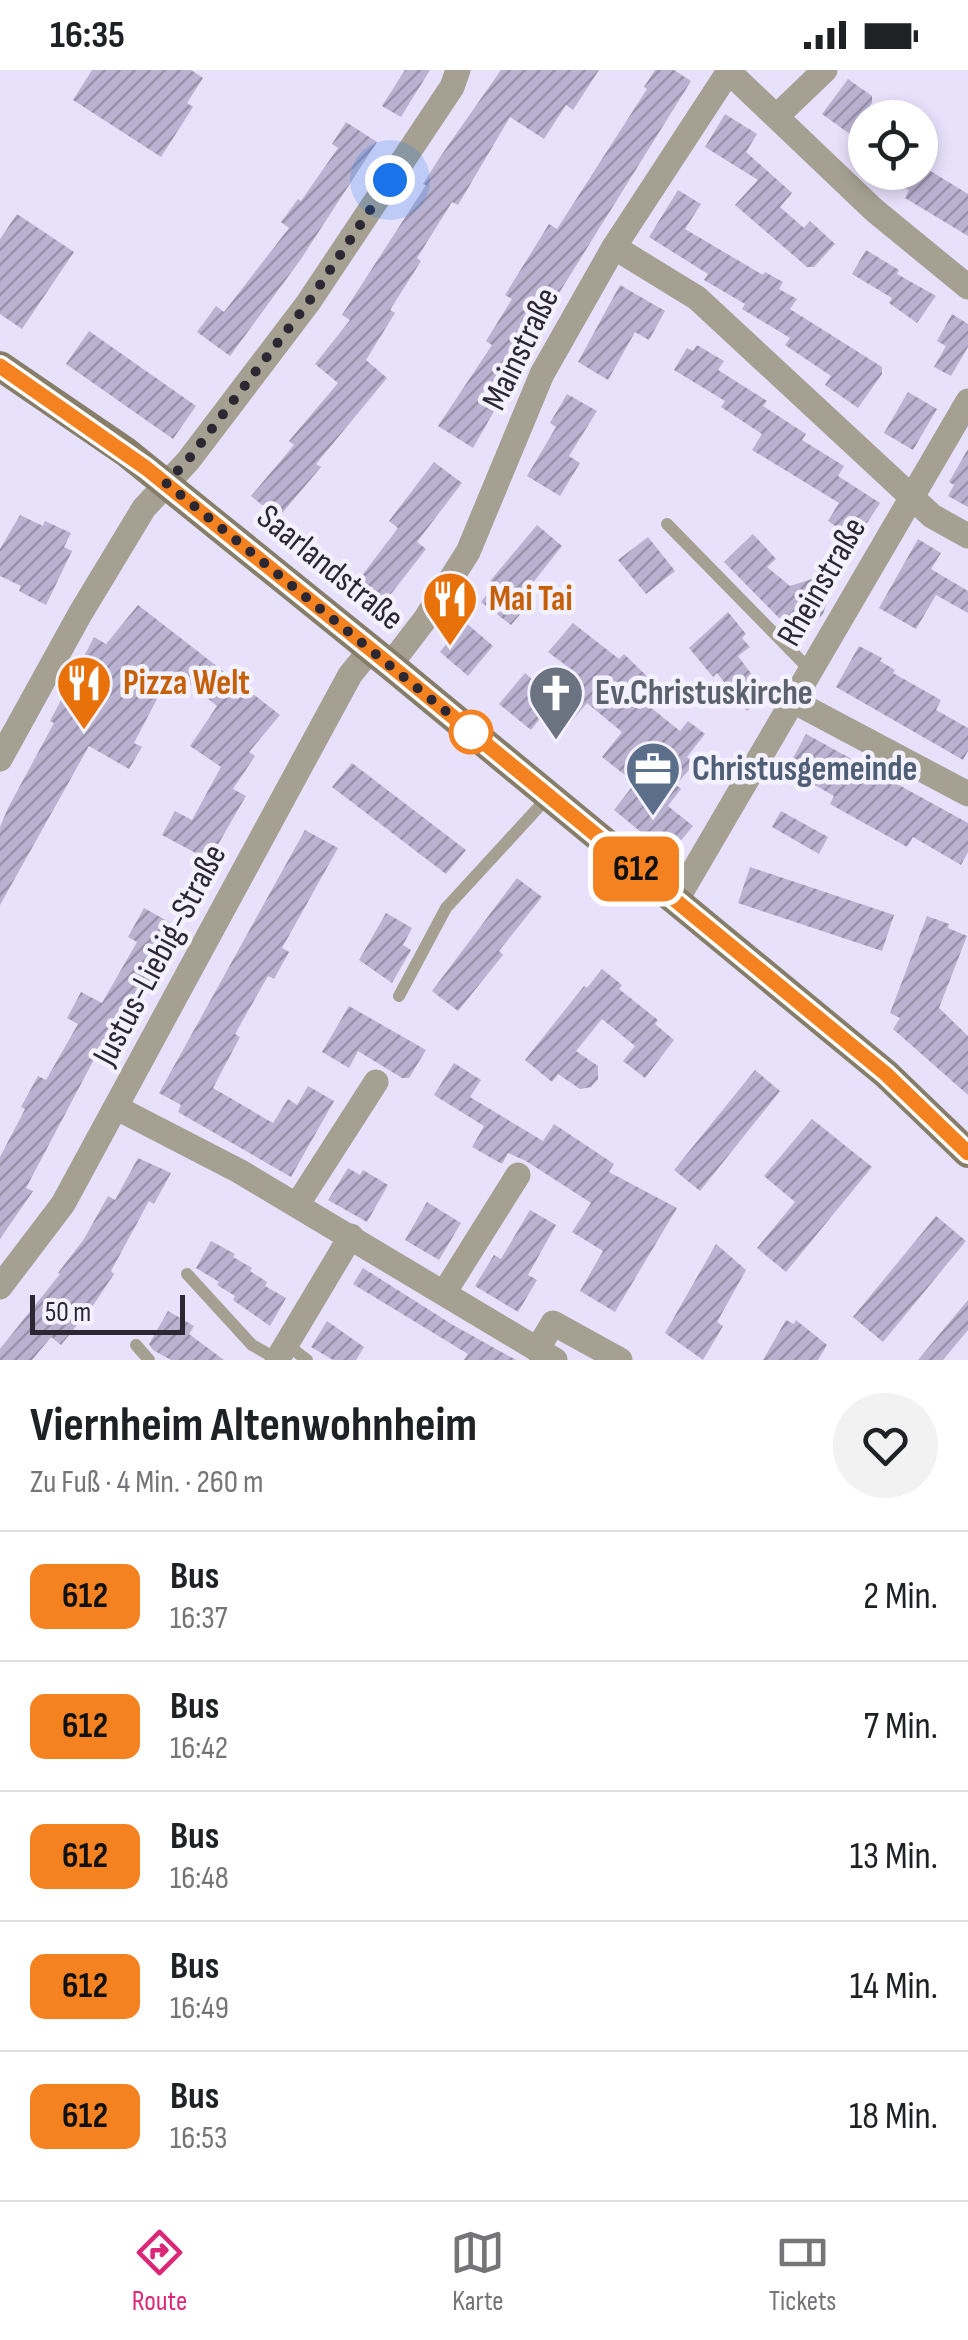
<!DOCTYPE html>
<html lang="de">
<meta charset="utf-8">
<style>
:root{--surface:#fff;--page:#f2f2f2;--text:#202124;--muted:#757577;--line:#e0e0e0;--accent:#db2777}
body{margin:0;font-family:"Sofia Sans Condensed",sans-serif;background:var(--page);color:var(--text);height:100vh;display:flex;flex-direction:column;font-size:38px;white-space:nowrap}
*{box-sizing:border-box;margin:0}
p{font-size:32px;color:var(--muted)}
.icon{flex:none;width:55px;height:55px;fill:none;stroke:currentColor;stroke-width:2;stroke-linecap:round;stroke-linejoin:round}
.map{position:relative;height:1290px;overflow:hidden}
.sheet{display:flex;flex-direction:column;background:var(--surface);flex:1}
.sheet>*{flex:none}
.badge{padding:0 20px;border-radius:15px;font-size:35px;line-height:65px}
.controls{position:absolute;left:848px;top:30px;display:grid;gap:20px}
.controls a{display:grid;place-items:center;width:90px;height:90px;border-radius:50%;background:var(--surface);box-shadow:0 5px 15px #0003;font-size:50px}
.scale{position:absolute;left:30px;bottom:25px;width:155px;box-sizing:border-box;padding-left:10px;border:5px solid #2b2834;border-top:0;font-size:28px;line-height:35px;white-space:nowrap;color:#2b2834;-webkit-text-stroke:8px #f4f1fe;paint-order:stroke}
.you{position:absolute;width:50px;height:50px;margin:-25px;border:8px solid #fff;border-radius:50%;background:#1a73e8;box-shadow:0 0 0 15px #1a73e833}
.map>.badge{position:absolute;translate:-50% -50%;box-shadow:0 0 0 5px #fff}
.round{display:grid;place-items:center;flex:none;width:105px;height:105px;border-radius:52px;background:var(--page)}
.headline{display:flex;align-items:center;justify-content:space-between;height:170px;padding:0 30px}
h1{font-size:48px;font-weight:700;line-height:75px}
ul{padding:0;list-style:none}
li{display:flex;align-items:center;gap:30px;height:130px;padding:0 30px;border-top:2px solid var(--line)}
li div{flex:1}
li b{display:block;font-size:38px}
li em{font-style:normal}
li .badge{min-width:110px;font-weight:700;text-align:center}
.status{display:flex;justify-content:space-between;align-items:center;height:70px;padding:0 50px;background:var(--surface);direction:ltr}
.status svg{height:28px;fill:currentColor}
.dock{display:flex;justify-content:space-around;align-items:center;height:140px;border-top:2px solid var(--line);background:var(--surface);font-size:28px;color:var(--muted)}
.dock a{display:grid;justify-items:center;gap:5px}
.dock .on{color:var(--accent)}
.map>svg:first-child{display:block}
.building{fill:url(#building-hatch)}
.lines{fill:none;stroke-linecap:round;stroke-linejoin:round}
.lane{stroke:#a6a092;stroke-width:12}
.street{stroke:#a6a092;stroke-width:25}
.secondary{stroke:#877e6a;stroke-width:30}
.line-casing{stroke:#fff;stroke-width:22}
.line{stroke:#f58220;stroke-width:15}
.walk{stroke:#2b2834;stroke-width:10;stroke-dasharray:0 18}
.stop-dot{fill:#fff;stroke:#f58220;stroke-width:5}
.labels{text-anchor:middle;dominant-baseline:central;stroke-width:9;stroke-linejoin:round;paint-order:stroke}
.street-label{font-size:35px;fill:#2b2834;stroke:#f4f1fe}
.food-label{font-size:35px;font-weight:bold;fill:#c56008;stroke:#f4f1fe;text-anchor:start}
.worship-label{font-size:35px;font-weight:bold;fill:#5b616d;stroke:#f4f1fe;text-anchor:start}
.service-label{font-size:35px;font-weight:bold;fill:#4e5e75;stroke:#f4f1fe;text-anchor:start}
</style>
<div class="status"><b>16:35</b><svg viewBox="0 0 49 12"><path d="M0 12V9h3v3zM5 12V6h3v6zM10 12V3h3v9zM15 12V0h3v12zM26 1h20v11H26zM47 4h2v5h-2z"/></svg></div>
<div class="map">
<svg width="968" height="1290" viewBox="0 0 968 1290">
<defs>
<pattern id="building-hatch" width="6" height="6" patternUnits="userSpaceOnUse" patternTransform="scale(2.5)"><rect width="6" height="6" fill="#bab2d1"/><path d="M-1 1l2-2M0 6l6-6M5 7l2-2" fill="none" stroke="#9791aa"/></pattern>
</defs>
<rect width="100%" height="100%" fill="#e8e1fc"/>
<!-- building -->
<g class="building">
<polygon points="92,0 191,0 203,8 187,33 193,37 161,87 73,30"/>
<polygon points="405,0 430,0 401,47 382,36"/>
<polygon points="501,0 599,0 573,40 566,35 544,69 510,47 458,135 452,132 417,188 421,191 390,240 395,243 366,290 387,308 316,394 321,397 278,448 251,426 294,375 289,371 338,313 315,294 350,250 342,245 426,115 423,114 440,87"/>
<polygon points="655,0 674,0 691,11 508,305 513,308 473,378 438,356 492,275 486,271 512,229 505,225 549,154 557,159 647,19 644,17"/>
<polygon points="848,9 872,26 872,33 862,46 865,48 865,75 822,44"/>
<polygon points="725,44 757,64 746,82 792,123 780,137 804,158 810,151 835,174 814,197 807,197 735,135 758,110 705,77"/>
<polygon points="346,52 377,72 301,189 230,286 197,262 216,236 224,242 289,158 281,152 298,129 301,131 338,78 332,74"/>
<polygon points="924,97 968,124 968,166 905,128 909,120 905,118 914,102 920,102"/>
<polygon points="678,120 701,134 685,159 763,205 765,202 783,212 779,219 797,229 790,239 882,297 882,304 858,338 825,315 831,306 785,275 790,268 742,239 745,234 704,210 708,204 649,167"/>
<polygon points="17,144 74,182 22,259 0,244 0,169"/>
<polygon points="866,180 899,200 897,204 936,226 917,253 889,233 892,228 852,204"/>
<polygon points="620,215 665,241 649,270 635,262 608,310 578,292"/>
<polygon points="952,244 968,254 968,277 951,306 934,297 946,276 937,271"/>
<polygon points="89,261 196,336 173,369 66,294"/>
<polygon points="697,275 724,291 718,300 767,331 763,336 806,364 802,370 844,396 838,406 880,433 856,470 828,451 839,433 752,380 762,364 721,337 725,331 674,300 687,278 693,281"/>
<polygon points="908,322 937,339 913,380 884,363"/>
<polygon points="567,324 597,341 569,386 580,393 560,426 527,406 556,357 550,353"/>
<polygon points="968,379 968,437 948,426 954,415 949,412"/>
<polygon points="434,392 462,413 417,472 426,479 384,533 357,512 398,458 389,451"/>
<polygon points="20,445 43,456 45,451 71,463 64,477 72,481 46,535 19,521 21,516 0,506 0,479"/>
<polygon points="537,455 562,476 516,534 524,540 511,555 481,532 494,515 490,511"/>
<polygon points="753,464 776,489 767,497 790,516 815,508 831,519 823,544 796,571 781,556 780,549 724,492"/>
<polygon points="648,467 675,501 646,524 618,490"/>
<polygon points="918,469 941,483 931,499 968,521 968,543 936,525 916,559 879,538"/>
<polygon points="138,535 280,645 249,682 255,686 233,719 246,726 209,790 162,765 175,741 192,750 221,697 190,676 217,636 190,614 187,617 170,604 134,673 142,677 129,699 89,676 0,835 0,757 8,738 54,653 50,651 94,567 106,574"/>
<polygon points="728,542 746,564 742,568 750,577 738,586 767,625 747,641 717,603 713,607 689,578"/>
<polygon points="465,552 493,576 468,606 440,582"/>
<polygon points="573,553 619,589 624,584 649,608 634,624 680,661 688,651 705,664 687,687 695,693 676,715 681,719 668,736 693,756 669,785 614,740 635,713 602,687 622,662 587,633 572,651 551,635 531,660 499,634 525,603 555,629 576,603 548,582"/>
<polygon points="859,576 882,588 880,591 895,600 893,603 941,630 936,640 968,658 968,681 963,690 836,617"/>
<polygon points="806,664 968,753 968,782 961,795 913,767 907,777 830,734 834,726 787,699"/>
<polygon points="352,693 466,780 446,804 332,717"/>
<polygon points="781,741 828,767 819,784 772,757"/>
<polygon points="305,760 338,778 282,878 289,882 274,909 268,906 235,964 240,967 213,1018 273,1053 288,1029 297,1035 308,1016 334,1031 291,1107 178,1042 181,1035 159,1023"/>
<polygon points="750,797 894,845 882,881 738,833"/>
<polygon points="517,808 542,827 499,881 503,885 458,941 432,921"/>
<polygon points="144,838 178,857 139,931 128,925 26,1118 33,1121 0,1169 0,1087 25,1039 21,1037 38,1006 46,1010 78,954 67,948 81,922 102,933 137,872 128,867"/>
<polygon points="386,843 412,858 403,875 411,880 392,913 359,890"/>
<polygon points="927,846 949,854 948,858 967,866 939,938 968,966 968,1025 893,959 900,948 890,943"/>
<polygon points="602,899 622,915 619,919 658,950 655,954 674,970 645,1008 623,991 635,976 602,949 576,981 598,996 598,1009 591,1017 580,1019 558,1004 552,1012 525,990 584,916 587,918"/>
<polygon points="349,936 426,980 409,1008 402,1008 358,981 349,998 322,982"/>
<polygon points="454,993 481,1010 470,1027 543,1071 554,1054 614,1094 609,1102 677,1138 615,1242 580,1221 603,1181 572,1162 591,1133 526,1091 508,1083 502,1094 472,1077 484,1056 434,1025"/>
<polygon points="755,1000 780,1021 700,1121 674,1100"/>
<polygon points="812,1049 872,1097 786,1202 757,1178 795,1132 764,1106"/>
<polygon points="138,1088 171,1103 154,1134 149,1131 111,1201 114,1204 94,1234 61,1275 51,1267 32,1290 0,1290 0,1279 60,1204 58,1203 84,1169 108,1126 115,1130"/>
<polygon points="348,1098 360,1105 363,1100 388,1115 367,1152 328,1130"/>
<polygon points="427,1132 461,1153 439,1190 405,1170"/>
<polygon points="530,1140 556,1155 528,1205 537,1210 518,1242 475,1216 494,1185 501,1189"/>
<polygon points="936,1146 966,1171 883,1272 853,1247"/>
<polygon points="211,1171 235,1184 233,1187 252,1198 250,1201 267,1212 265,1216 286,1228 270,1256 233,1230 235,1226 217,1215 219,1212 196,1198"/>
<polygon points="716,1174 746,1200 717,1252 723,1256 703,1290 665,1263"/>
<polygon points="363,1198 453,1255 516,1290 464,1290 468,1284 353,1214"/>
<polygon points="968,1230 968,1260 943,1290 918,1290"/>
<polygon points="168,1241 194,1256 189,1264 224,1290 171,1290 153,1280 149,1274"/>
<polygon points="786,1250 794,1254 796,1250 827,1275 818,1290 763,1290"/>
<polygon points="327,1251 364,1277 356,1290 333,1290 311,1277"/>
</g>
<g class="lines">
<!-- lane -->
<g class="lane">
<polyline points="667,454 811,601"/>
<polyline points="399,926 446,838 548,727"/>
<polyline points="187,1204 252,1275 277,1289"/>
<polyline points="286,1274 307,1290"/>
<polyline points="136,1275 149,1290"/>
</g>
<!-- street -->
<g class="street">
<polyline points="727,0 874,140 968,217"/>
<polyline points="778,45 825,0"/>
<polyline points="614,177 697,228 932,446 968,466"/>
<polyline points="390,595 426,548 468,482 542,304 614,177 729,1"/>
<polyline points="793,631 968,724"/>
<polyline points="0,689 80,544 144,438 188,391 308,233 452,17 458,0"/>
<polyline points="676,831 968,331"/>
<polyline points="117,1038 239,1101 555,1290"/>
<polyline points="297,1135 376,1012"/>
<polyline points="0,1217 63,1134 350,605 371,579"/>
<polyline points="444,1223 518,1105"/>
<polyline points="537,1280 553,1253 620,1290"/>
<polyline points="277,1290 351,1166"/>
</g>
<!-- secondary -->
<polyline class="secondary" points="0,296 126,382 390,595 886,1004 968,1083"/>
</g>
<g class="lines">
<!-- line casing -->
<g class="line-casing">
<polyline id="line" points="0,296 146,398 390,595 886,1004 968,1083"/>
</g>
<!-- line -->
<use href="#line" class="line"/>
<!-- walk -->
<polyline class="walk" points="390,110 308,233 188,390 166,413 481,670 471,662"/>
</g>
<!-- icons -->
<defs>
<g id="restaurant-pin" transform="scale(2.875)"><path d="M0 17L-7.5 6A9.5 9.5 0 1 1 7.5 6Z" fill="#e8710a" stroke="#f4f1fe"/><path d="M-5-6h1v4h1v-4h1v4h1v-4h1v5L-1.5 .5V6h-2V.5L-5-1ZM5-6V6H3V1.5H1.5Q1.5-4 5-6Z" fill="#fff"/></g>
<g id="church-pin" transform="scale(2.875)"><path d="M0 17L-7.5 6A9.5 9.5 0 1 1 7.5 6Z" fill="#6b7280" stroke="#f4f1fe"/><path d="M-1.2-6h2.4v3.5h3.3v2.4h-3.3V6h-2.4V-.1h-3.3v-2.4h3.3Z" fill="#fff"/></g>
<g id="office-pin" transform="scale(2.875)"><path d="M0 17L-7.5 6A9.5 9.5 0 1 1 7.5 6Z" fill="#5c6f8a" stroke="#f4f1fe"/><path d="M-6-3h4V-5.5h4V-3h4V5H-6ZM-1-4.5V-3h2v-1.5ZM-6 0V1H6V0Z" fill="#fff"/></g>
</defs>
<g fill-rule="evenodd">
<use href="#restaurant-pin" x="450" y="529"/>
<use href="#restaurant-pin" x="84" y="613"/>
<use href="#church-pin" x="556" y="623"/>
<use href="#office-pin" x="653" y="699"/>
</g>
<!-- markers -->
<circle class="stop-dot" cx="471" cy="662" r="20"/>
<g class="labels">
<!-- street labels -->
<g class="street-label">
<text transform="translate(521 279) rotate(-64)">Mainstraße</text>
<text transform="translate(330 498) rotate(39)">Saarlandstraße</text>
<text transform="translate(822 512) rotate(-60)">Rheinstraße</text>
<text transform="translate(160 885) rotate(-62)">Justus-Liebig-Straße</text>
</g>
<!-- food labels -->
<g class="food-label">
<text x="489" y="529">Mai Tai</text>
<text x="123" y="613">Pizza Welt</text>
</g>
<!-- worship labels -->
<g class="worship-label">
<text x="595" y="623">Ev.Christuskirche</text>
</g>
<!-- service labels -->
<g class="service-label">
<text x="692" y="699">Christusgemeinde</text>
</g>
</g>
</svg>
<div class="controls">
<a><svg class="icon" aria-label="locate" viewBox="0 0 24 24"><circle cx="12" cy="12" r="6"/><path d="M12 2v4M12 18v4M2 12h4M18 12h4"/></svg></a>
</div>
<div class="scale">50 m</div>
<div class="you" style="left:390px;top:110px"></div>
<b class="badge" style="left:636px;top:799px;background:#f58220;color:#111">612</b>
</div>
<section class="sheet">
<div class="headline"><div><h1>Viernheim Altenwohnheim</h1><p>Zu Fuß · 4 Min. · 260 m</p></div><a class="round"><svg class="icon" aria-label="heart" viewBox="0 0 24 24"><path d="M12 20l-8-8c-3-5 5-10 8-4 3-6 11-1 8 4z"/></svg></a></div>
<ul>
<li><span class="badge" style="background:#f58220;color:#111">612</span><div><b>Bus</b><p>16:37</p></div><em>2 Min.</em></li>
<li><span class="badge" style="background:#f58220;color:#111">612</span><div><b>Bus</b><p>16:42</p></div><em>7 Min.</em></li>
<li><span class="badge" style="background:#f58220;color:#111">612</span><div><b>Bus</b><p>16:48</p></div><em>13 Min.</em></li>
<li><span class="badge" style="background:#f58220;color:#111">612</span><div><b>Bus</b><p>16:49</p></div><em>14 Min.</em></li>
<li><span class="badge" style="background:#f58220;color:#111">612</span><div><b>Bus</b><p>16:53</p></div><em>18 Min.</em></li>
</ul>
</section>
<nav class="dock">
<a class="on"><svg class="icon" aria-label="directions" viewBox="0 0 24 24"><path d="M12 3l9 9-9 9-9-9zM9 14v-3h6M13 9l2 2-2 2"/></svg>Route</a>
<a><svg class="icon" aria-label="map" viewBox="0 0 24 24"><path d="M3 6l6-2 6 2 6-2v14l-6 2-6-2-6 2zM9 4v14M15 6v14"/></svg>Karte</a>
<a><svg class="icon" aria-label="tickets" viewBox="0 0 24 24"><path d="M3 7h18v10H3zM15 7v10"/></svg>Tickets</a>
</nav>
